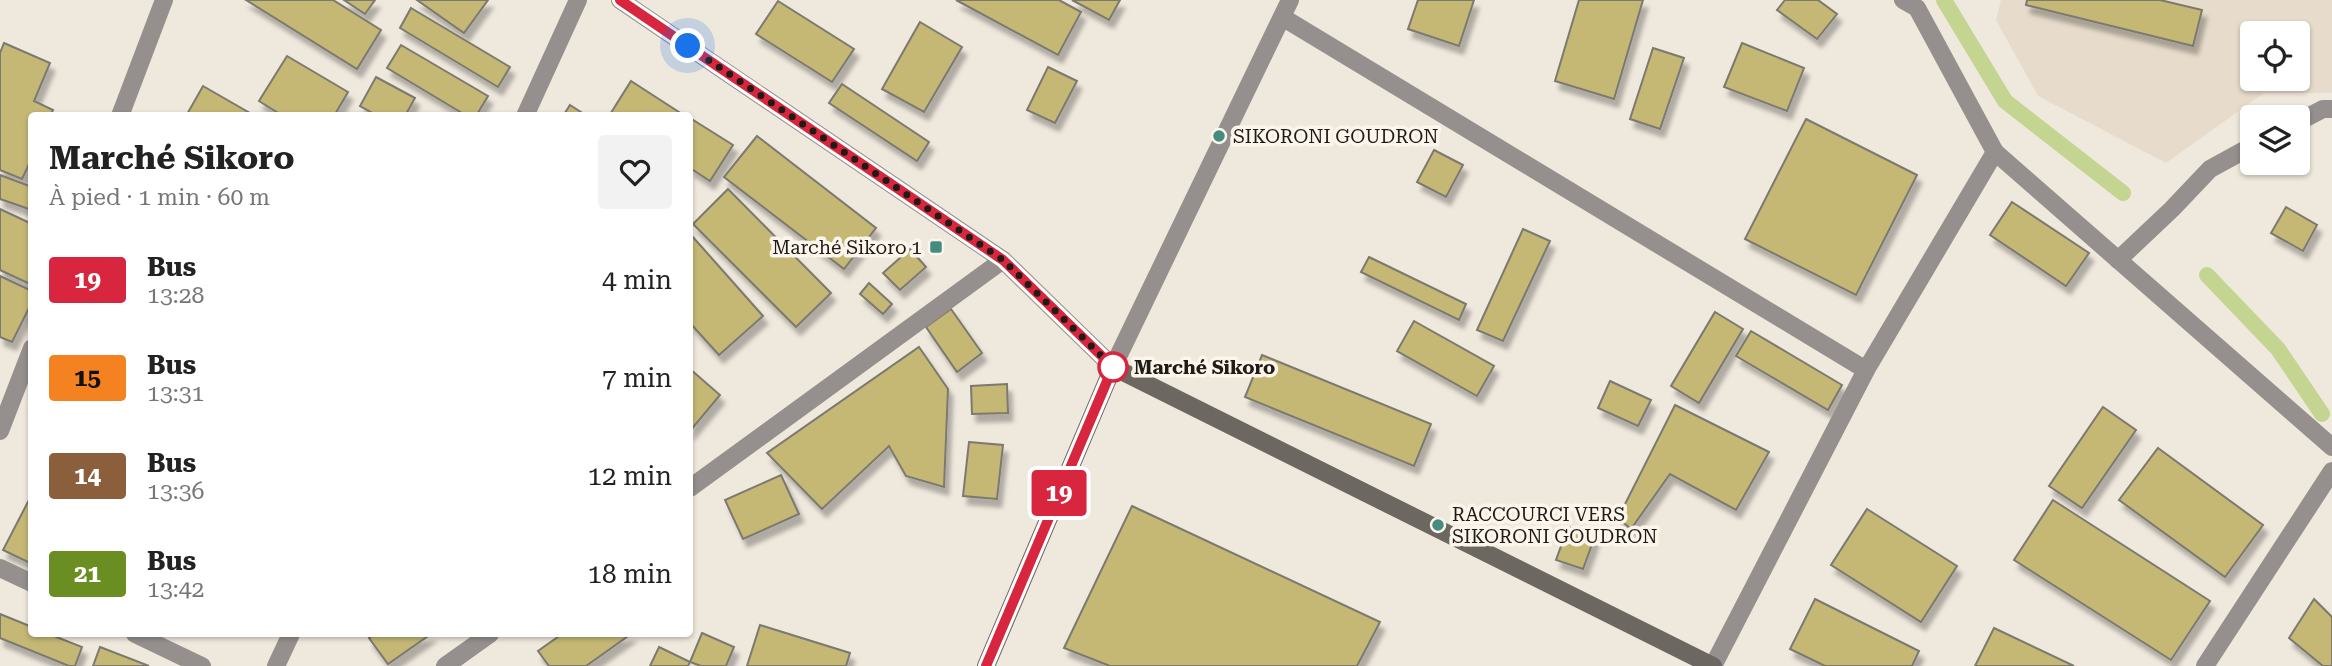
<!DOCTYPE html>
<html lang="fr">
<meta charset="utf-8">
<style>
:root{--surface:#fff;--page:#f2f2f2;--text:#222;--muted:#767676}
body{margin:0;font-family:"Roboto Serif",serif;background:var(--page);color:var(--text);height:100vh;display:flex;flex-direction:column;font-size:26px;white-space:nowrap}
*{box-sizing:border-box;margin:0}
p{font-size:23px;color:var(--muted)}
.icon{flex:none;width:38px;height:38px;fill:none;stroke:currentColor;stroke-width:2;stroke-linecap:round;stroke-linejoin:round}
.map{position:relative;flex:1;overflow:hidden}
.details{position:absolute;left:28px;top:112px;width:665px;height:525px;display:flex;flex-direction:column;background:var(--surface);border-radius:7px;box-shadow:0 2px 5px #0004}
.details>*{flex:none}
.badge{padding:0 14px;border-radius:5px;font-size:24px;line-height:46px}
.buttons{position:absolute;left:2240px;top:21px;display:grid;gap:14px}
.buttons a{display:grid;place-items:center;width:70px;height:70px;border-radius:7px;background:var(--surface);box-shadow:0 2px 5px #0004;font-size:35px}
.you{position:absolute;width:35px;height:35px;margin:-18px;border:5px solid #fff;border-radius:50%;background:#1a73e8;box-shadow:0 0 0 10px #1a73e833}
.map>.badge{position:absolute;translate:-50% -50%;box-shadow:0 0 0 4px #fff}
.round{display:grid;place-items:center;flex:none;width:74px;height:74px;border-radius:7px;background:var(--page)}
.head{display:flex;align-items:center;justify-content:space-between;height:119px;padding:0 21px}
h1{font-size:33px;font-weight:700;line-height:52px}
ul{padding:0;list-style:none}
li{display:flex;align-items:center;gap:21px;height:98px;padding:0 21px}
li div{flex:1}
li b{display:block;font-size:26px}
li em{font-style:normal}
li .badge{min-width:77px;font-weight:700;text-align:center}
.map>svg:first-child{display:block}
.built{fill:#e7dccb;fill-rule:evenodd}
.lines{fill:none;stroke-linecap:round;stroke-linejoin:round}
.stream{stroke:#c4d491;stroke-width:16}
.building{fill:#c5b874;stroke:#7b796f;stroke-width:2;filter:url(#shadow)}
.street{stroke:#95908d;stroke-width:18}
.secondary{stroke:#6d6762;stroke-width:18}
.line-casing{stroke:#fff;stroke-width:16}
.line{stroke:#d7263d;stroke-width:10}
.walk{stroke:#1f1c18;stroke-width:7;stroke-dasharray:0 12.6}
.poi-dot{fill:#468b7f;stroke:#fcf5eb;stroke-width:2.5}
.stop-dot{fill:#fff;stroke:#d7263d;stroke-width:3.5}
.labels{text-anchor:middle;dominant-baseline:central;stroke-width:7;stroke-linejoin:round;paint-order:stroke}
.poi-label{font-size:19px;fill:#1f1c18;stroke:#fcf5eb;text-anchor:start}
.stop-label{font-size:19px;font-weight:bold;fill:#1f1c18;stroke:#fcf5eb;text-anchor:start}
</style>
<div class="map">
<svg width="2332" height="666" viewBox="0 0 2332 666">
<defs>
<filter id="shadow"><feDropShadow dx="4.5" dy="8" stdDeviation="2" flood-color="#0004"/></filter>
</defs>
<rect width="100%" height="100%" fill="#efe8dd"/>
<!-- built -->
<path class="built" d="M 2001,0 L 2332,0 L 2332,93 L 2264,93 L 2166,163 L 2038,96 L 1996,20 ZM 2252,33 L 2298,33 L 2298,79 L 2252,79 Z"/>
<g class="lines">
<!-- stream -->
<g class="stream">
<polyline points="1944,0 2005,101 2123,193"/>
<polyline points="2207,275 2278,349 2322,414"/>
</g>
</g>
<!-- building -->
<g class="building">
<polygon points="246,0 333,0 381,30 357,69"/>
<polygon points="344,0 375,0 365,14"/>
<polygon points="417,0 488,0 464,33"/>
<polygon points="956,0 1059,0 1081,12 1058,55"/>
<polygon points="1072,0 1120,0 1109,20"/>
<polygon points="1418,0 1474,0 1459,46 1408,29"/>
<polygon points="1579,0 1643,0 1614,99 1555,81"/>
<polygon points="1785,0 1818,0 1837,14 1817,39 1777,10"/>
<polygon points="2027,0 2160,0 2202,10 2193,46 2026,5"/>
<polygon points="778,1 854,49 832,82 756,34"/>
<polygon points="411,8 510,67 498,87 400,28"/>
<polygon points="920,22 962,47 924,112 882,89"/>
<polygon points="4,43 50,63 34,101 53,110 50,116 32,116 32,158 22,179 0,170 0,53"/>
<polygon points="1742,43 1804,68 1787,111 1724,87"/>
<polygon points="401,45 488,96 476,116 467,116 387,68"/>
<polygon points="1653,48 1684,58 1660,129 1630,119"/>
<polygon points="287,56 348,92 334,116 283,116 259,101"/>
<polygon points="1048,67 1077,81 1055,123 1027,110"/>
<polygon points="376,77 415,98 405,116 378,116 360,106"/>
<polygon points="631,81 685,116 609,116"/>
<polygon points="842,84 929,142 917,161 829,103"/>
<polygon points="203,86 255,116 186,116"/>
<polygon points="570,105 587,116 563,116"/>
<polygon points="690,118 733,145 710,181 690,168"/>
<polygon points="1806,119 1917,175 1856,295 1745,239"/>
<polygon points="757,136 876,228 844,269 724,177"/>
<polygon points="1434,150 1463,165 1446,197 1417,182"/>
<polygon points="0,175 32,187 32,210 0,199"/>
<polygon points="728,189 831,293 796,327 693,224"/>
<polygon points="2012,202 2089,253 2066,286 1990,235"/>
<polygon points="2286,207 2317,225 2303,251 2271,233"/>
<polygon points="0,209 32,224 32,285 0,270"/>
<polygon points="1523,229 1550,241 1503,341 1477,330"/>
<polygon points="692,236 763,316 719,355 690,323 690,239"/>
<polygon points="910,249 926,267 900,290 883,273"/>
<polygon points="1369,257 1466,304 1459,320 1361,272"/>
<polygon points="0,276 32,291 32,302 12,342 0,337"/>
<polygon points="869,283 892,304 883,314 860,294"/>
<polygon points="951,309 982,353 957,372 926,327"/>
<polygon points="1715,312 1743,329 1699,403 1671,386"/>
<polygon points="1414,321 1494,366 1477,396 1397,351"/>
<polygon points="1751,331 1842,385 1828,410 1736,356"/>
<polygon points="919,347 948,389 944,487 906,476 889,446 822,509 767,453"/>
<polygon points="1262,355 1431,424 1414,466 1245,397"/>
<polygon points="690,369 720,395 690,431"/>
<polygon points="1610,381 1651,400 1638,426 1598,408"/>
<polygon points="1007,384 1008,413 972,414 971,386"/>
<polygon points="1675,405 1769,452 1736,510 1670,474 1631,529 1618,518"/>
<polygon points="2103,407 2136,430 2082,508 2049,486"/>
<polygon points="969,442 1003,445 997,499 963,496"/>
<polygon points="2158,448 2263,525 2225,577 2119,500"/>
<polygon points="781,475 799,514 743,539 725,500"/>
<polygon points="31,496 32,496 32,564 3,550"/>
<polygon points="2053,500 2210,601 2171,660 2014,560"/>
<polygon points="1132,506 1380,622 1357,666 1110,666 1064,648"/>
<polygon points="1867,509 1957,566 1921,622 1831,565"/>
<polygon points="1568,527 1595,536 1583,569 1556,560"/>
<polygon points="1815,599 1919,651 1912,666 1825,666 1790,649"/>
<polygon points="2314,599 2332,617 2332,666 2323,666 2289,638"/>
<polygon points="0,614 32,627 32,634 49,634 82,647 75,666 69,666 0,638"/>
<polygon points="760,625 850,653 846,666 747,666"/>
<polygon points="1994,628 2074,666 1975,666"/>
<polygon points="702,633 734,647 726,666 701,666 690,662"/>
<polygon points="375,634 431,634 388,664 369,638"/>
<polygon points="562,634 631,634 586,666 549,666 538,651"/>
<polygon points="100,647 149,666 93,666"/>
<polygon points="659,647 690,662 688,666 650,666"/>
</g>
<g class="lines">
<!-- street -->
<g class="street">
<polyline points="620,0 1003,260 1113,367 1290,0"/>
<polyline points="1903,0 1917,8 1995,152 2332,447"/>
<polyline points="1282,17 1866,370"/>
<polyline points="120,116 164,0"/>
<polyline points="525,116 578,0"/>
<polyline points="2298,122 2323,109 2332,109"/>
<polyline points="2118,260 2172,209 2210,169 2252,146"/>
<polyline points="0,431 32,348"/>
<polyline points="690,488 1003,260"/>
<polyline points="0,568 32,583"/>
<polyline points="135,634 202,666"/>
<polyline points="276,666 291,634"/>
<polyline points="445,666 490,634"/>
<polyline points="1713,666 1866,370 1995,152"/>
<polyline points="2205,666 2332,471"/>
</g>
<!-- secondary -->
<polyline class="secondary" points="986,666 1113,367 1713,666"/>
</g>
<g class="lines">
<!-- line casing -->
<g class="line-casing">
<polyline id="line" points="620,0 1003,260 1113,367 986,666"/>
</g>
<!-- line -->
<use href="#line" class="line"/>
<!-- walk -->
<polyline class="walk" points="688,46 1003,260 1113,367"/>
</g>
<!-- markers -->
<g class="poi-dot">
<circle cx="1219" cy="136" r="7"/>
<rect x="929" y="240" width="14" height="14" rx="3.5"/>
<circle cx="1438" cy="525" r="7"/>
</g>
<circle class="stop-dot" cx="1113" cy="367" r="14"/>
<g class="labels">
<!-- poi labels -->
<g class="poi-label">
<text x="1233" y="136">SIKORONI GOUDRON</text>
<text x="922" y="247" text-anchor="end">Marché Sikoro 1</text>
<text x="1452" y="514">RACCOURCI VERS<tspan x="1452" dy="22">SIKORONI GOUDRON</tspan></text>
</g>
<!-- stop labels -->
<g class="stop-label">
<text x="1134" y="367">Marché Sikoro</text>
</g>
</g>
</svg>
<div class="buttons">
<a><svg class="icon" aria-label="locate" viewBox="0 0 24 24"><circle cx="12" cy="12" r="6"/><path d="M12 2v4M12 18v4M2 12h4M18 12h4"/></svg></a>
<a><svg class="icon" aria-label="layers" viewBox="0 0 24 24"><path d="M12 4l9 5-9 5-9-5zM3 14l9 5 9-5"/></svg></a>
</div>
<div class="you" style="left:688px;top:46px"></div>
<b class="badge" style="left:1059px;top:493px;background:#d7263d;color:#fff">19</b>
<section class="details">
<div class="head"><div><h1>Marché Sikoro</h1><p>À pied · 1 min · 60 m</p></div><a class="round"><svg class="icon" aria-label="heart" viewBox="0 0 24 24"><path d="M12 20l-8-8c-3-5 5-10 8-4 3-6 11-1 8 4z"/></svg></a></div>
<ul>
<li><span class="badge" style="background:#d7263d;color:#fff">19</span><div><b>Bus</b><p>13:28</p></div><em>4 min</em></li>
<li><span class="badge" style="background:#f58220;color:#111">15</span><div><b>Bus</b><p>13:31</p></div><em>7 min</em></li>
<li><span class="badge" style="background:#8b5e3c;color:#fff">14</span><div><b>Bus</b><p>13:36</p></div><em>12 min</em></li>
<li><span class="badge" style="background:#6b8e23;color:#fff">21</span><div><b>Bus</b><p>13:42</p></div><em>18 min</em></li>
</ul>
</section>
</div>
